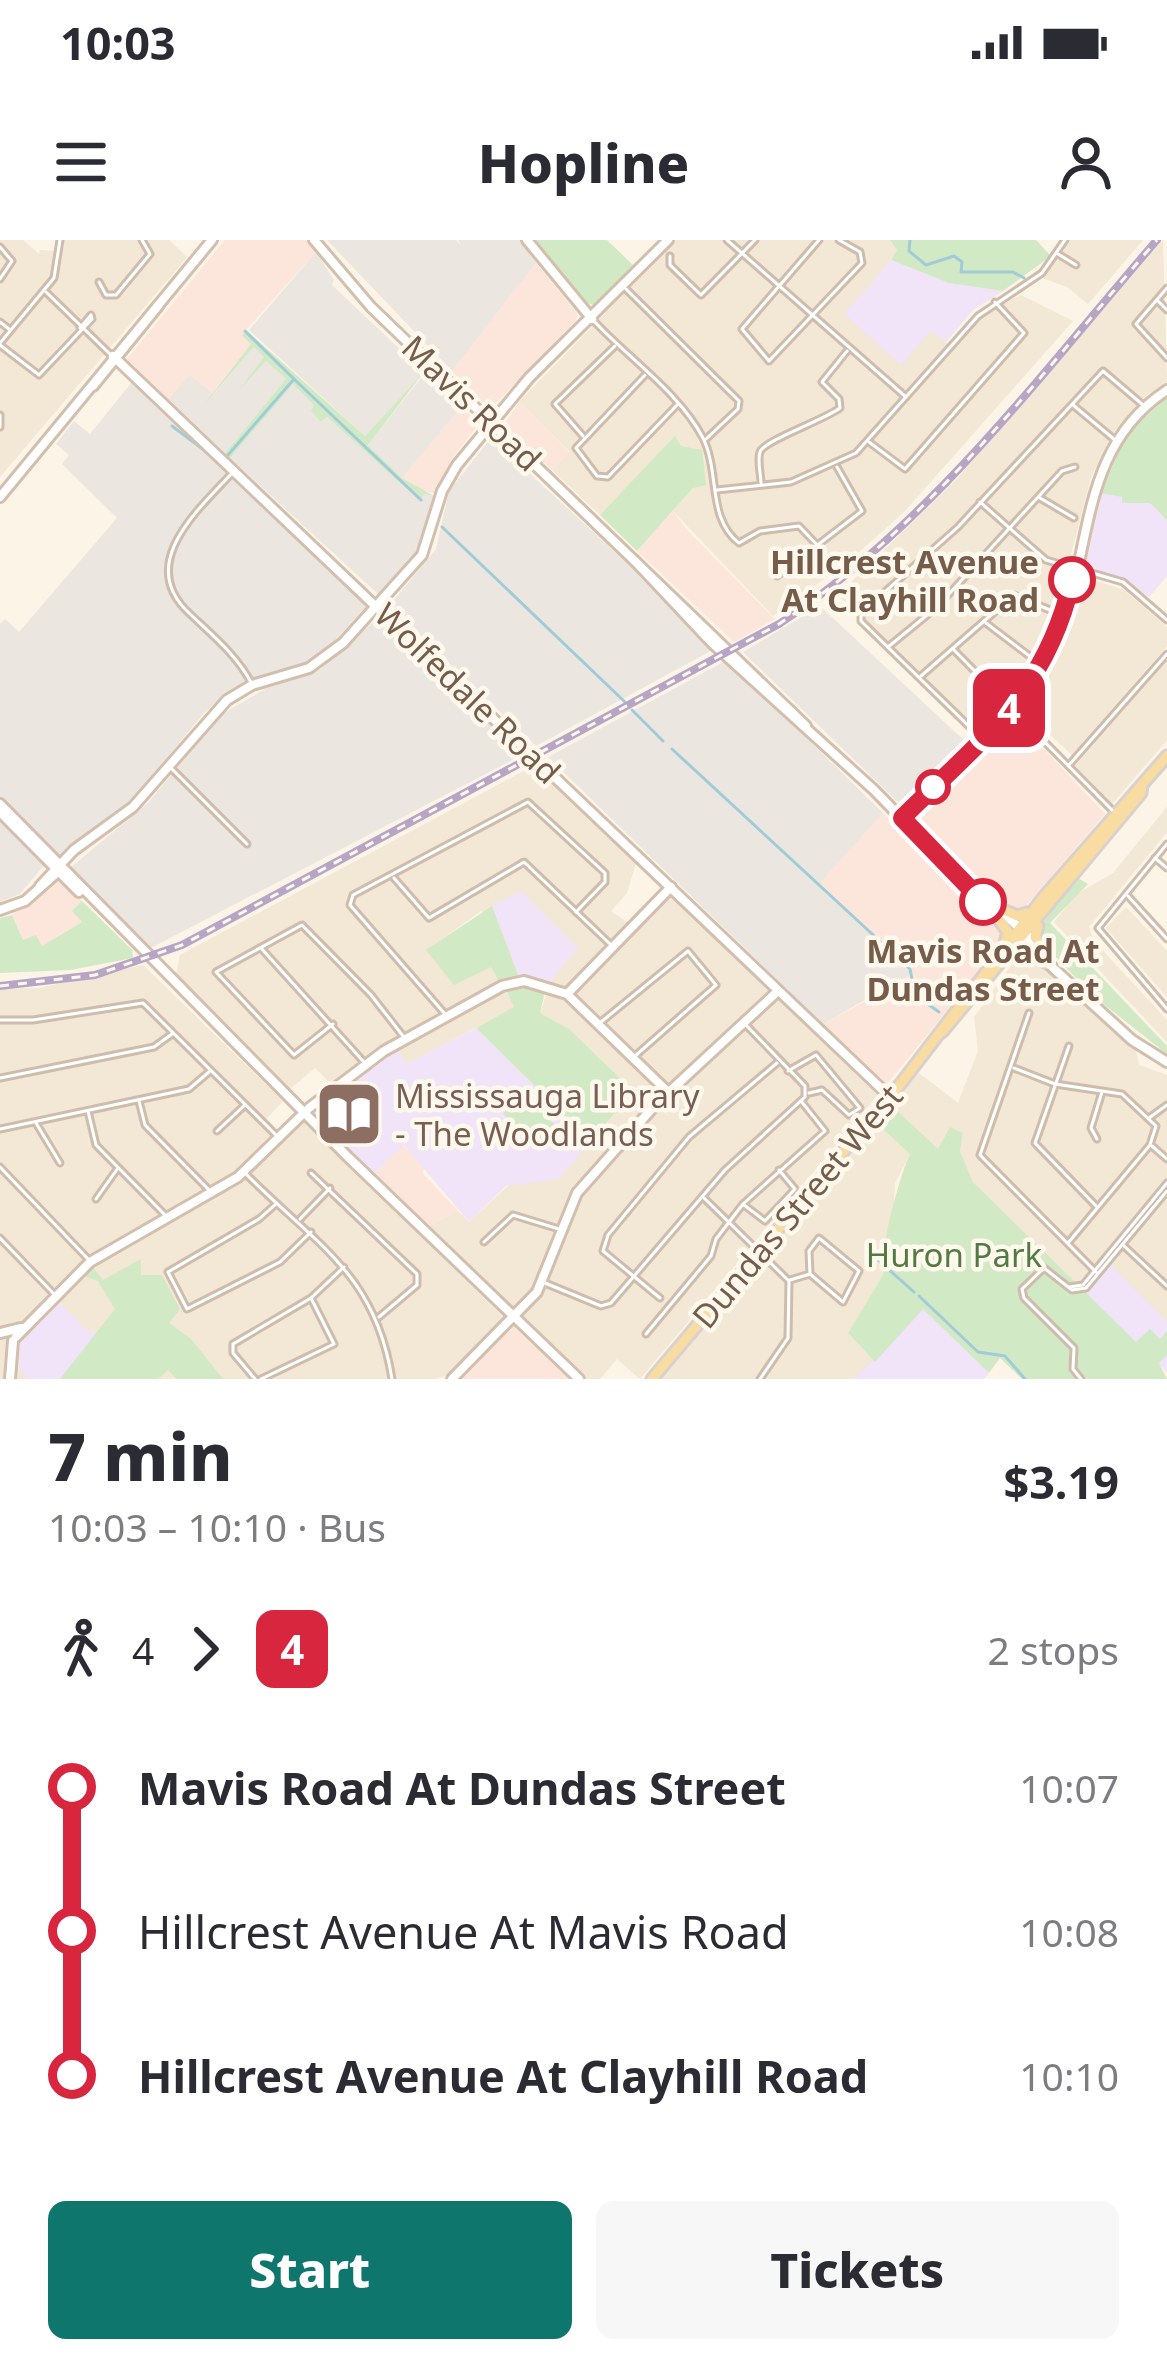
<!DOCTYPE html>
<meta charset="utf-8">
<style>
:root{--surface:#fff;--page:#f7f7f7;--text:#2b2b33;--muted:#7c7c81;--accent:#0f766e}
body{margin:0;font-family:"Noto Sans",sans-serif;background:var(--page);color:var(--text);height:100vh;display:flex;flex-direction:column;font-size:45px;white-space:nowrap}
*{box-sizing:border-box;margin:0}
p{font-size:39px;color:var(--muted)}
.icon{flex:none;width:66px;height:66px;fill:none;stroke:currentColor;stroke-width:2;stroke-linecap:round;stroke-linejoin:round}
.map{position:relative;height:1139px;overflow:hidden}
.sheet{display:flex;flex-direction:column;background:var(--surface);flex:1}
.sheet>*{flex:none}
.badge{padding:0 24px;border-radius:18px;font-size:42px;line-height:78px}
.map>.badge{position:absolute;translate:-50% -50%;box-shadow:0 0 0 6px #fff}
.legs{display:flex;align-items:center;gap:18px;height:132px;padding:0 48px;font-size:39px}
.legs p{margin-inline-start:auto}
.overview{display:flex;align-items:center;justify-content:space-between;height:204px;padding:0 48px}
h1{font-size:66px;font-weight:800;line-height:90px}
.primary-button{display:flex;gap:24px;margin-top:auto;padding:24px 48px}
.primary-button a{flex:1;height:138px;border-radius:18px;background:var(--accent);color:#fff;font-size:48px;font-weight:800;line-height:138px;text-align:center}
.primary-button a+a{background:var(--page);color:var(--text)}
ul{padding:0 48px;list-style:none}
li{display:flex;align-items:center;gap:42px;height:144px;font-size:45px}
li i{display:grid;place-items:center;width:18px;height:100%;margin:0 15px;background:currentColor}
li i::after{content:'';width:30px;height:30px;margin:-15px;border:9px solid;border-radius:50%;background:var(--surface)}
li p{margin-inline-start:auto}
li:first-child i{background:linear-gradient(#0000 50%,currentColor 0)}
li:last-child i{background:linear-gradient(currentColor 50%,#0000 0)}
.status{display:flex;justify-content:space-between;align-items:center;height:84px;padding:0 60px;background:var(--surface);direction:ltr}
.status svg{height:33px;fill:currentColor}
header{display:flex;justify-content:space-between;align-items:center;height:156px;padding:0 48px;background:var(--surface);font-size:54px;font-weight:800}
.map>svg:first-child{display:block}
.residential{fill:#f3e7d5}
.commercial{fill:#fce6db}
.industrial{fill:#ece6e0}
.education{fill:#f1e3f8}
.green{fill:#d2e9c5}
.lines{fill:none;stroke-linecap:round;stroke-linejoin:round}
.stream{stroke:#a1ccd7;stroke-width:3}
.street-casing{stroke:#cebdad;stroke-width:9}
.secondary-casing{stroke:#d2bfad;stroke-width:14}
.primary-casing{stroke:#d8d1cd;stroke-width:15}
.street{stroke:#fff;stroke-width:3}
.secondary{stroke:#fff;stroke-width:8}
.primary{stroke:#f9dca1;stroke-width:9}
.rail-casing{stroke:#b8a5c6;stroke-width:8}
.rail{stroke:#fff8ed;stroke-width:3;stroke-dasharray:9;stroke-linecap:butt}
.line-1-casing{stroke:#fff;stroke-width:27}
.line-1{stroke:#d7263d;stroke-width:18}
.stop-1-dot{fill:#fff;stroke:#d7263d;stroke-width:6}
.labels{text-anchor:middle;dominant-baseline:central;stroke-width:9;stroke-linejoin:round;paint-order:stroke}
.street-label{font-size:33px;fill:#755c4b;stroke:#fff8ed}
.stop-label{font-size:33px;font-weight:bold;fill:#755c4b;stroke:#fff8ed;text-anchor:end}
.education-label{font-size:33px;fill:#785e54;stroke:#fff8ed;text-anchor:start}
.park-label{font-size:33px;fill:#527a43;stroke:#fff8ed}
</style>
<div class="status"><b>10:03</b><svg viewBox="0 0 49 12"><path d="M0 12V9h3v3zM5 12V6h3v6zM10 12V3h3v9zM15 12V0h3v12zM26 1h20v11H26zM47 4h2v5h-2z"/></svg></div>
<header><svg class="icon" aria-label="menu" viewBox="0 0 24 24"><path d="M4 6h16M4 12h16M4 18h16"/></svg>Hopline<svg class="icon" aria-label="person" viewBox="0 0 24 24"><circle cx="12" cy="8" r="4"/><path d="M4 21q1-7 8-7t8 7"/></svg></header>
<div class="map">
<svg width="1167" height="1139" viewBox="0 0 1167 1139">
<rect width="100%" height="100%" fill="#fcf4e6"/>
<!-- residential -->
<g class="residential">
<polygon points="0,0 23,0 39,14 40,10 56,11 55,0 169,0 187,17 0,237"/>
<polygon points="676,0 894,0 897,10 891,20 845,74 931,90 954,108 990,69 1021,55 1073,81 905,271 849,321 773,376 673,271 693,248 676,197 600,275 552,230 570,212 519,162"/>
<polygon points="1069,0 1143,0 1088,64 1067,47 1042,38"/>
<polygon points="1163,0 1167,142 1143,158 1113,193 1091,237 1046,411 1011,460 979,492 838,355 956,240"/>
<polygon points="1085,337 1124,350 1167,387 1167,406 1072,515 1023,470 1023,464 1053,425"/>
<polygon points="1167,420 1167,500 1112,564 1075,526"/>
<polygon points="533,526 636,623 627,653 611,671 637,689 671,656 878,855 640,1139 617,1119 600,1139 587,1139 426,987 458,971 469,982 510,944 559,939 569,789 540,773 555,730 578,708 481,671 427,710 491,726 515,767 405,825 391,801 331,844 315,828 290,849 176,735 180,715"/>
<polygon points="1167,567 1167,592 1089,687 1094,701 1167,780 1167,802 1054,682 1077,654 1113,633"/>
<polygon points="1126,667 1167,711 1167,757 1106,688"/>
<polygon points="1030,714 1136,811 1139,825 1167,835 1167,1082 1101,1018 1077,1045 973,942 960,911 963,893 950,887 938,910 892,866 919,833 958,863 978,811 974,777 1018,716"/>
<polygon points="143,725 283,861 261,885 280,902 303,880 503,1077 452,1134 435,1139 0,1139 0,749 39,748"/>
<polygon points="877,884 910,914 895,943 893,987 879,1020 883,1035 848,1093 875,1122 854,1139 662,1139"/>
</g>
<!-- commercial -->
<g class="commercial">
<polygon points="225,0 306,0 316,12 246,90 243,97 252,104 213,153 190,136 168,159 127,119"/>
<polygon points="536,23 577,73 576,81 495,164 485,164 452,131"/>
<polygon points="519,162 570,213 552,230 504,185"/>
<polygon points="461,167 479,183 451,220 436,254 418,250 402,238"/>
<polygon points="673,271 687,290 775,379 734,402 637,311"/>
<polygon points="1013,476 1105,574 1019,674 915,581"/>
<polygon points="883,573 1004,691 1003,702 887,844 823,784 890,748 818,644"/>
<polygon points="56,639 82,661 73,671 82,682 42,706 23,700 12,675"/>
<polygon points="403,905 424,926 423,934 458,971 426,987 374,934"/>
<polygon points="511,1087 514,1087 569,1139 461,1139"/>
</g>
<!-- industrial -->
<g class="industrial">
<polygon points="327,0 456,0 461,5 458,0 521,0 536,23 452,131"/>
<polygon points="316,12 334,40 332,45 424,132 365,196 249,90"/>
<polygon points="254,107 265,117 239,150 266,120 287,138 225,213 168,159 190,135 214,154"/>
<polygon points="425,133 461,167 402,238 368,205"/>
<polygon points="132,142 369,363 331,405 299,428 231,449 204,473 133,558 58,616 0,559 0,384 5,379 19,392 117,278 62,224 69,215 56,204 74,181 90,194"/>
<polygon points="293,143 315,165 321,182 327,177 419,260 424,254 434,256 417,310 378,354 230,218"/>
<polygon points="491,198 718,407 536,506 389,366 436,309 449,251"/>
<polygon points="820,366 969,505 905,569 743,412"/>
<polygon points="376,379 526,513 149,709 70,628 148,563 222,474 274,444 321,429"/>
<polygon points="727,420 883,573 818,645 914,732 823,784 548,517"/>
<polygon points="0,577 45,624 20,654 0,662"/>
</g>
<!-- education -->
<g class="education">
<polygon points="891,20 949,43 1003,51 973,70 946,102 931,91 901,125 844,74"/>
<polygon points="1100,253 1122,257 1123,263 1150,263 1167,280 1167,336 1149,357 1123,339 1080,328"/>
<polygon points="521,651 578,708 549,743 519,737 492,666"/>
<polygon points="476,788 591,901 559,939 506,946 469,982 404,905 374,934 315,872 397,808 406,824"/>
<polygon points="1109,1023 1167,1082 1167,1132 1084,1052"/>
<polygon points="57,1060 89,1092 96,1091 94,1099 60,1139 29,1139 19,1129 18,1103"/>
<polygon points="923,1068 989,1133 984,1139 854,1139"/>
</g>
<!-- green -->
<g class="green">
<polygon points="535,0 607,0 633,25 595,65 586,63"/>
<polygon points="890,0 1036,0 1051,16 1003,51 949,43 891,20 897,10"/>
<polygon points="246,90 365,196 424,132 368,205 402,238 434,256 424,254 420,261 327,177 321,182 311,171 314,165 293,144 230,218 225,213 286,139 266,121 238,151 264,117 254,107 203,166 251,104 242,96"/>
<polygon points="1167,157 1167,280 1150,263 1122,263 1122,257 1100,253 1127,194"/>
<polygon points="675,196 681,206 702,210 706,245 693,248 637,311 600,275"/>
<polygon points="1076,637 1088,644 1050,683 1167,806 1167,814 1092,755 1038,698 1039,689"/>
<polygon points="82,661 132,710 133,718 70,730 0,733 0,678 12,675 23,700 36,695 42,706 82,682 72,671"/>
<polygon points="492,666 519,737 500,743 491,727 454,745 426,710"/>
<polygon points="521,746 545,752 540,773 569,789 633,851 591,901 476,788 514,767 506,750"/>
<polygon points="522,854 561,890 542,910 503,874"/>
<path d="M 892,866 L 938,909 L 950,887 L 963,893 L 960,911 L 973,942 L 1136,1102 L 1150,1089 L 1160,1099 L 1167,1091 L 1167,1115 L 1159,1123 L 1167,1139 L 1022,1139 L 1000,1118 L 989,1133 L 923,1069 L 875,1122 L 848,1093 L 883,1035 C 878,1016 900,934 910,914 L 877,884 Z"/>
<polygon points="141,1019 141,1035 162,1035 180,1069 169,1083 191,1099 223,1139 177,1139 168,1130 158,1139 60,1139 115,1069 98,1041 81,1035 92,1026 103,1040"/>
</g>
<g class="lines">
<!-- stream -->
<g class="stream">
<polyline points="910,0 909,11 926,25 954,16 962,22 961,32 1013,32 1024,38"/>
<polyline points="245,91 294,139"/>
<polyline points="172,186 212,216"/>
<polyline points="228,215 294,139 421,260"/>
<polyline points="442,287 625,462"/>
<polyline points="632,470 663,501"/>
<polyline points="672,509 910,729 915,755 939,772"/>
<polyline points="878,1020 914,1052"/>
<polyline points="919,1056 978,1112 1005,1116 1025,1139"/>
</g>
<!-- street casing -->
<g class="street-casing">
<g id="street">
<polyline points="727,0 906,157"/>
<polyline points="819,0 742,89 769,121 862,23 860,12 839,0"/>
<polyline points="0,7 12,21 0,39"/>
<polyline points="1058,14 1076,25"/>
<polyline points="670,16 670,25 701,55 755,0"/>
<polyline points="99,42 106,55 116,55 150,14 142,0"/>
<polyline points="1167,48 1136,84 1167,118"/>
<polyline points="626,49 739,161 738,169 706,199"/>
<polyline points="46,52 112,116"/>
<polyline points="1158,61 1167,70"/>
<path d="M 593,80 C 628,118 679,152 703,198 C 720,232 707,279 739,303 L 760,291 L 799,286 L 819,307"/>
<polyline points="0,82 9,89"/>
<polyline points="0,103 54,38 60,0"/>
<polyline points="0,105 39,135 92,79 91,75 80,88"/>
<polyline points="645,135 576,208 597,236 608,237 677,165"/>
<polyline points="1073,165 1115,200"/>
<polyline points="0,175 0,187"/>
<polyline points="583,196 555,164 615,106"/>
<polyline points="869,202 905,229 1024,93 995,62"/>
<path d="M 234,231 C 200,268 135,323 189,373 C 212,395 237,415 252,444"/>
<path d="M 761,243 C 761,235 757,220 760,212 C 763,201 824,180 840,168 L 839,159 L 822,142 L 847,111"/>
<polyline points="717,250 791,242 856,213 978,76 1042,33 1065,0"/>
<polyline points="1040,258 1074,278"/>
<polyline points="980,262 1046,320 1073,328"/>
<polyline points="1082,330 1123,342 1167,380"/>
<polyline points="777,336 862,271 837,227"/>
<polyline points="986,383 1040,424"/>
<polyline points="888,407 937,367 1062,231 1075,227"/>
<polyline points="954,410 1112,570"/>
<polyline points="921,436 1014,355 1062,375"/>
<polyline points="980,497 861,381 861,373 958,287 1103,131 1143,165"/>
<polyline points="1069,525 1167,414"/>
<polyline points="172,529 247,604"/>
<polyline points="1167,604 1098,688 1167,769"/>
<polyline points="1155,618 1167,628"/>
<polyline points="394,638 429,678 524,622 610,704"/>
<polyline points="1128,656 1167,699"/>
<polyline points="261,708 363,821"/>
<polyline points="1029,773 980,915 1096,1032"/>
<polyline points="445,774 350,665 353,655 528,562 605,633 605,642 576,672"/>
<polyline points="0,780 33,780 143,763 277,896"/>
<polyline points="601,782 688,711 716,745 635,816"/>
<polyline points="333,784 294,815 216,732 302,685 371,755 403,796"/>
<polyline points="1069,806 1035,903 1096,966"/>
<polyline points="1014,828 1055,844 1122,854 1156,886 1150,905 1068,1003"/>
<polyline points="788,831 816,815 860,868 849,875 822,850 809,853"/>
<polyline points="0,838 154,807 172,794"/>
<polyline points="139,861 145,885 209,950"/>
<polyline points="88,871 96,905 166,976"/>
<polyline points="1149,878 1167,865"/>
<polyline points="36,883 60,923"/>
<polyline points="0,889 189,849 209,832"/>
<polyline points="217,891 245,865"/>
<polyline points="1097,899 1091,888 1102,852"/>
<polyline points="1152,906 1167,919"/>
<polyline points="0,927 89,1020"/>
<path d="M 245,933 C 315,1004 375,1032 392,1139"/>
<polyline points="311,933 417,1034 417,1045 379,1077"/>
<polyline points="704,958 789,1041 788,1098 760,1139"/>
<polyline points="96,959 118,928"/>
<polyline points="276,964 259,979 168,1032 187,1069 280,1022 311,992"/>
<polyline points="744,965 765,981 795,949 779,930"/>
<polyline points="300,979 330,948"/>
<polyline points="0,998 53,1053"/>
<polygon points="819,998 859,1031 843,1062 810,1034 809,1011"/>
<polyline points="484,1002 513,975 559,989"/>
<polyline points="1124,1006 1167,1046"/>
<polyline points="790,1040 810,1034"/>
<polyline points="545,1043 601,1066 611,1063 725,930 805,857 805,846 746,785"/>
<polyline points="1069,1047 1083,1045 1167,943"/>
<polyline points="660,1058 603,1011 608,995 689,897 777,823"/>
<polyline points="646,1094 711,1016 716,999 743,964 825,891 801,861"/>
<polyline points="255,1139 233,1113 233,1104 311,1058 344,1027"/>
<polyline points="261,1139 334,1104 311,1058"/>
<polyline points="1081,1139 1073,1129 1074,1108 1024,1058 1022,1049 1044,1028 1072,1050 1086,1048 1167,951"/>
</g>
</g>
<!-- secondary casing -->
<g class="secondary-casing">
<g id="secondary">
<polyline points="314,0 371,67 806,486"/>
<polyline points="527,0 592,79"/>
<polyline points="113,116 889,856"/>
<polyline points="93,146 158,66"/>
<polyline points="0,257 212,0"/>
<polyline points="635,321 711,402 874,550 998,677"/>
<polyline points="0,564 348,917 579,1139"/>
<polyline points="0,572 79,652"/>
<path d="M 902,578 C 950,531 1012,481 1046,422 C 1097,332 1069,214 1167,150"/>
<polyline points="927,603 1038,705"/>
<polyline points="40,646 74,610 133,567 227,460 252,445 309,428 343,403 422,315 442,251 457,225 529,138 668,0"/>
<polyline points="0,670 25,661 60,630"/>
<polyline points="1018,696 1132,800 1167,822"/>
<polyline points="567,754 671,647"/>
<polyline points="0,1093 21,1088"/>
<polyline points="16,1097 90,1022 238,937 309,868 384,811 502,746 524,741 567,754 668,852"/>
<polyline points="10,1139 13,1101"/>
<polyline points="452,1139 537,1052 577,953 656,864 778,751"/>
</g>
</g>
<!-- primary casing -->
<g class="primary-casing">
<g id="primary">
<polyline points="999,668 1017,676 1027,673"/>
<polyline points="995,674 1008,692 1005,703"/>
<polyline points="1038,686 1035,697 1049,716"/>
<polyline points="1014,717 1025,710 1045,722"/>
<polyline points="942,792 1141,553 1142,545"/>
<polyline points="652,1139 902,842 1043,658 1167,516"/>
</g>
</g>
<!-- street -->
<use href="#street" class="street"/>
<!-- secondary -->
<use href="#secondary" class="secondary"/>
<!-- primary -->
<use href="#primary" class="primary"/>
<!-- rail casing -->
<g class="rail-casing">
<path id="rail" d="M 0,746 L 95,735 L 182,705 L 779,384 C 930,285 1040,135 1157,0"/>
</g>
<!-- rail -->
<use href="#rail" class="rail"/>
</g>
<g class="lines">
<!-- line-1 casing -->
<g class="line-1-casing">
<path id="line-1" d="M 983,662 L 902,578 C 981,500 1046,453 1072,340"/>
</g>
<!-- line-1 -->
<use href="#line-1" class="line-1"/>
</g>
<!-- icons -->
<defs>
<g id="library-square" transform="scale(3.45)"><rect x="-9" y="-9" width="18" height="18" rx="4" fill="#8d6e63" stroke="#fff8ed"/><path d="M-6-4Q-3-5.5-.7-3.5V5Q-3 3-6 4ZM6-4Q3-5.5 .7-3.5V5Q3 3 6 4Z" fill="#fff"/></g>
</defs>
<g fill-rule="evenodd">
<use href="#library-square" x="349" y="874"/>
</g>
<!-- markers -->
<g class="stop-1-dot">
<circle cx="1072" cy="340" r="21"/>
<circle cx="933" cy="547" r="15"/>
<circle cx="983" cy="662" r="21"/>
</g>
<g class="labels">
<!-- street labels -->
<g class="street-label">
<text transform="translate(472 163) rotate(44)">Mavis Road</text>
<text transform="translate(468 453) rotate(44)">Wolfedale Road</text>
<text transform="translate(797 966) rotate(-50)">Dundas Street West</text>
</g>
<!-- stop labels -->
<g class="stop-label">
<text x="1039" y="321">Hillcrest Avenue<tspan x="1039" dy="38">At Clayhill Road</tspan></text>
<text x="983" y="710" text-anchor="middle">Mavis Road At<tspan x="983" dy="38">Dundas Street</tspan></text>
</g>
<!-- education labels -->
<g class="education-label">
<text x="395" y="855">Mississauga Library<tspan x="395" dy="38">- The Woodlands</tspan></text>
</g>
<!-- park labels -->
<g class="park-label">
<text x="954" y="1014">Huron Park</text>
</g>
</g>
</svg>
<b class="badge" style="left:1009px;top:468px;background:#d7263d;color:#fff">4</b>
</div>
<section class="sheet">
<div class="overview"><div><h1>7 min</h1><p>10:03 – 10:10 · Bus</p></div><b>$3.19</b></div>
<div class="legs"><svg class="icon" aria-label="walk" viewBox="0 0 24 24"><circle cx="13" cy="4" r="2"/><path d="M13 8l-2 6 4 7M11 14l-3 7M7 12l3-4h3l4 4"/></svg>4<svg class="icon" aria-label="forward" viewBox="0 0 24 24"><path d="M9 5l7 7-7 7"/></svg><b class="badge" style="background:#d7263d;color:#fff">4</b><p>2 stops</p></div>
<ul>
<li><i style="color:#d7263d"></i><b>Mavis Road At Dundas Street</b><p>10:07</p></li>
<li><i style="color:#d7263d"></i><span>Hillcrest Avenue At Mavis Road</span><p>10:08</p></li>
<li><i style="color:#d7263d"></i><b>Hillcrest Avenue At Clayhill Road</b><p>10:10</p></li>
</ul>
<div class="primary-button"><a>Start</a><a>Tickets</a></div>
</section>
